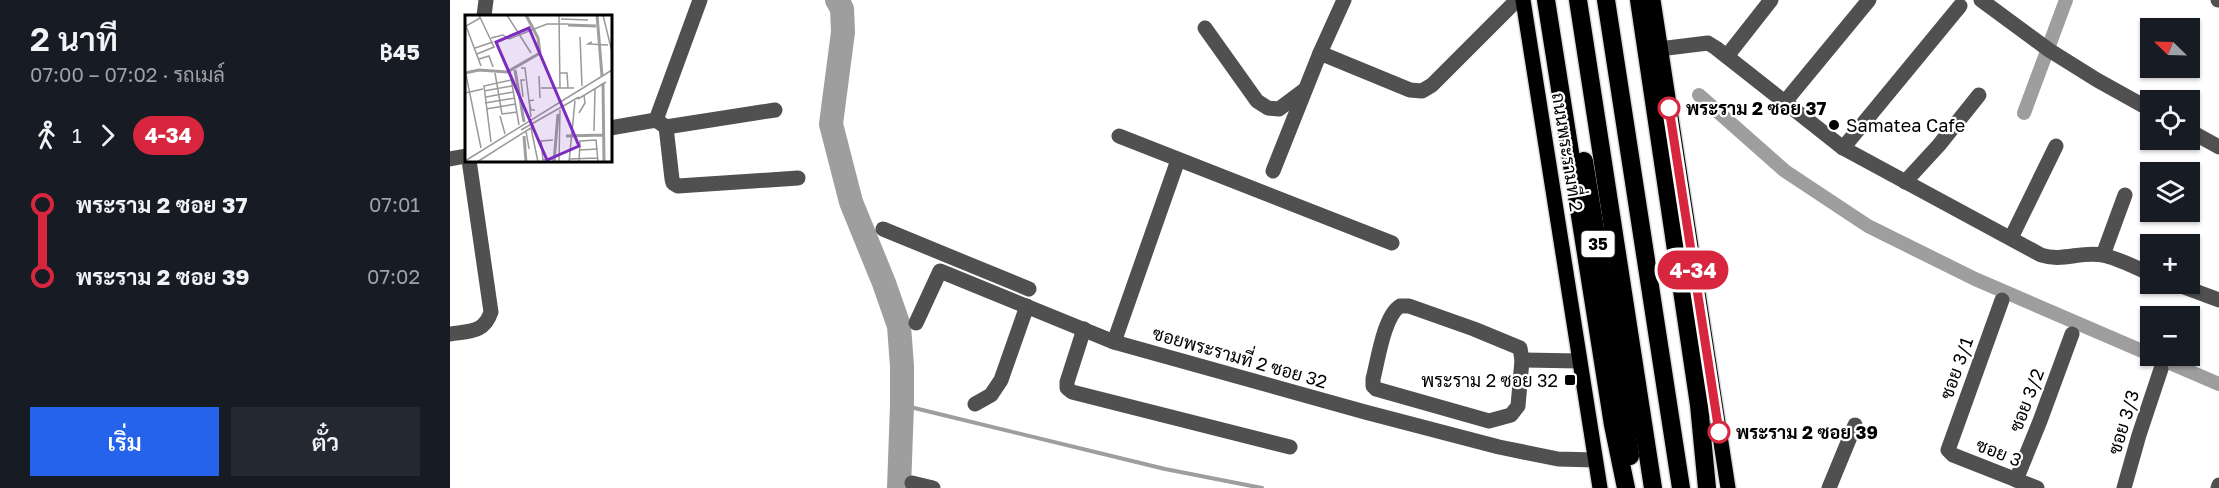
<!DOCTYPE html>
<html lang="th">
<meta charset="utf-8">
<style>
:root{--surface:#171b24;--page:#242831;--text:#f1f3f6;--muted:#9ea1a6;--accent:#2563eb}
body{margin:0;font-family:"Golos Text",Sarabun,sans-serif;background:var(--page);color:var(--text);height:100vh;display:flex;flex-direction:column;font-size:22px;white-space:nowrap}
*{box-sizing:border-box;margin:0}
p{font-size:20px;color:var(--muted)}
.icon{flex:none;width:33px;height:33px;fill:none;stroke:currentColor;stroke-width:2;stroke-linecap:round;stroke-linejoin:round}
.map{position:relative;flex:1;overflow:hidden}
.drawer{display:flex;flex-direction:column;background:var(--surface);width:450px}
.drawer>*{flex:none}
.badge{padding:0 12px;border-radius:20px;font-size:21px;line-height:39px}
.needle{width:39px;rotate:293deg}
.buttons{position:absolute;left:1690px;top:18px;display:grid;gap:12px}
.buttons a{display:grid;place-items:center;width:60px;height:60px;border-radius:0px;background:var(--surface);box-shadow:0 2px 4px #0004;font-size:30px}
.map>.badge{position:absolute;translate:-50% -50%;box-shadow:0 0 0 3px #fff}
.legs{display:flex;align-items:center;gap:9px;height:66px;padding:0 30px;font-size:20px}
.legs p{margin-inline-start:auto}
.summary{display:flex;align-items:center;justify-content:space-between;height:102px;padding:0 30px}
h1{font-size:33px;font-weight:600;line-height:45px}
.action{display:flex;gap:12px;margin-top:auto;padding:12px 30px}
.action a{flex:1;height:69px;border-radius:0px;background:var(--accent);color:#fff;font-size:24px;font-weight:600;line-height:69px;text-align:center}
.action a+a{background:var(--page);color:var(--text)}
ul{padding:0 30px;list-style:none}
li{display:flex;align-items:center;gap:21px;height:72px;font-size:22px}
li i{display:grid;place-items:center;width:9px;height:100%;margin:0 8px;background:currentColor}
li i::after{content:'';width:15px;height:15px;margin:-8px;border:4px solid;border-radius:50%;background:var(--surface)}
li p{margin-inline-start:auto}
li:first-child i{background:linear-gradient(#0000 50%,currentColor 0)}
li:last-child i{background:linear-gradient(currentColor 50%,#0000 0)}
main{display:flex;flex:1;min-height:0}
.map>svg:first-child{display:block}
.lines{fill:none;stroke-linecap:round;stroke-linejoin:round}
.stream{stroke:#9e9e9e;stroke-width:4}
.canal{stroke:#9e9e9e;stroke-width:14}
.river{stroke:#9e9e9e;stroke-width:24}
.major-casing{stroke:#dbdbdb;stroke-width:18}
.highway-casing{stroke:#dbdbdb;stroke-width:21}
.minor{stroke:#505050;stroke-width:15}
.major{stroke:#000;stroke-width:15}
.highway{stroke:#000;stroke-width:18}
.line-1-casing{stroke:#fff;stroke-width:14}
.line-1{stroke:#d7263d;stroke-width:9}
.stop-1-dot{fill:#fff;stroke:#d7263d;stroke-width:3}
.poi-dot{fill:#000;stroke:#fff;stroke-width:2}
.labels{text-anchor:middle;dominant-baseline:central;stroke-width:4.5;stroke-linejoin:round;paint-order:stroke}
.shield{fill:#fff;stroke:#4c4c4c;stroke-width:1.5}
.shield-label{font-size:16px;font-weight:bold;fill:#000}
.stop-label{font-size:18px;font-weight:bold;fill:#000;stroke:#fff;text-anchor:start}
.poi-label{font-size:18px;fill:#000;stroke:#fff;text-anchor:start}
.street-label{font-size:18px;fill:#000;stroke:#fff}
.inset-river{fill:none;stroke:#9e9e9e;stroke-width:3}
.inset-road{fill:none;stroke:#999;stroke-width:1.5}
.view{fill:#7b2cbf;fill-opacity:0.15;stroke:#7b2cbf;stroke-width:3}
.inset-edge{fill:none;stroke:#000;stroke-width:3}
</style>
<main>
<section class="drawer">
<div class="summary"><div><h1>2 นาที</h1><p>07:00 – 07:02 · รถเมล์</p></div><b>฿45</b></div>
<div class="legs"><svg class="icon" aria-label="walk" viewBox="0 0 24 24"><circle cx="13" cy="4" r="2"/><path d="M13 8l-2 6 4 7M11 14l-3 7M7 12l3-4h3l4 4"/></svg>1<svg class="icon" aria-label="forward" viewBox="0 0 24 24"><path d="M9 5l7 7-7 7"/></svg><b class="badge" style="background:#d7263d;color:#fff">4-34</b></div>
<ul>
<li><i style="color:#d7263d"></i><b>พระราม 2 ซอย 37</b><p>07:01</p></li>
<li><i style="color:#d7263d"></i><b>พระราม 2 ซอย 39</b><p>07:02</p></li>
</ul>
<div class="action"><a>เริ่ม</a><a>ตั๋ว</a></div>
</section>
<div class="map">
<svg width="1769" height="488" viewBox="0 0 1769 488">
<rect width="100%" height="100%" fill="#fff"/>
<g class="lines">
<!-- stream -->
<polyline class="stream" points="452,405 715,469 812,488"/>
<!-- canal -->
<g class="canal">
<polyline points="1249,95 1335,171 1418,226 1525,279 1769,384"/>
<polyline points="1574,113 1616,0"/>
</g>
<!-- river -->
<polyline class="river" points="387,0 392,9 393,32 381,124 401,202 434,283 449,326 452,366 452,405 449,488"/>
<!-- major casing -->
<g class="major-casing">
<g id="major">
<polyline points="1073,0 1150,488"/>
<polyline points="1203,0 1278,488"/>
</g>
</g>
<!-- highway casing -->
<g class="highway-casing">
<g id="highway">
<polyline points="1096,0 1163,425 1176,488"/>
<polyline points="1128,0 1203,488"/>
<polyline points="1156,0 1231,488"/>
<polyline points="1189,0 1249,405 1257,488"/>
<polyline points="1134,161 1169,376 1180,456"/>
</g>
</g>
<!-- minor -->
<g class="minor">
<polyline points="1531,0 1599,50 1647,80 1701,110"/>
<polyline points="1768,0 1769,0"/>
<polyline points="34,16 36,0"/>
<polyline points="755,28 807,101 818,108 829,109 853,91"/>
<path d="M 1209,49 L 1258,43 L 1266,48 L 1393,148 L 1591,255 C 1612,262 1631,251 1652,255 C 1668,258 1686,268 1701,274"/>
<polyline points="870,53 960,90 972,91 982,85 1067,0"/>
<polyline points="1277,56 1321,0"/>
<polyline points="1334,103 1419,0"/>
<polyline points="206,120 250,0"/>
<polyline points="216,127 222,179 223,183 228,186 348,178"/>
<polyline points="160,128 206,120 216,127 325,110"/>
<polyline points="1740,131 1769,147"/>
<polyline points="669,136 942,243"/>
<polyline points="1393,148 1510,6"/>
<polyline points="0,159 16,156"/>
<polyline points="823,171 870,53 894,0"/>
<polyline points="1455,182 1489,145 1529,95"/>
<polyline points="433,229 579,289"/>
<polyline points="1561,238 1606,146"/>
<polyline points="1653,255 1675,195"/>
<polyline points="1726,284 1769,300"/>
<polyline points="1552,300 1498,450 1503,455 1587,488"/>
<path d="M 950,306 L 959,306 L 1024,329 L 1070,348 L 1072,360 L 1068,406 L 1061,415 L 1039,421 L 926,389 L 923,386 L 923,379 C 928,360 934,316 950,306 Z"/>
<polyline points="466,323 490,271 664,342 915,412 1049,447 1108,459 1145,460"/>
<polyline points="634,329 617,382 617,388 622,392 840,447"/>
<path d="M 0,334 C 20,331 34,333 41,312 L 19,160"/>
<polyline points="664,342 728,160"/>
<polyline points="1072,360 1129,361"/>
<polyline points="525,404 541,395 551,380 577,306"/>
<polyline points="1566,480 1590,421 1622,334"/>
<polyline points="462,483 483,488"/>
<polyline points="1379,488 1405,425"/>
<polyline points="1674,488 1689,435 1711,369"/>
<polyline points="1768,488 1769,485"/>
</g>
<!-- major -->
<use href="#major" class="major"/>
<!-- highway -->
<use href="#highway" class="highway"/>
</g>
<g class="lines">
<!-- line-1 casing -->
<g class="line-1-casing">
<polyline id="line-1" points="1219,108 1269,432"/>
</g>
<!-- line-1 -->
<use href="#line-1" class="line-1"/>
</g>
<!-- markers -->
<g class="stop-1-dot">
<circle cx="1219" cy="108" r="10"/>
<circle cx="1269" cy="432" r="10"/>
</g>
<g class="poi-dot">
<circle cx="1384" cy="125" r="6"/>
<rect x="1114" y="374" width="12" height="12" rx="3"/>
</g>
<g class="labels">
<!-- shield labels -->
<rect class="shield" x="1131.5" y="231" width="33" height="26" rx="4.5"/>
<g class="shield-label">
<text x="1148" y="244">35</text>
</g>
<!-- stop labels -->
<g class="stop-label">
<text x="1236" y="108">พระราม 2 ซอย 37</text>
<text x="1286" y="432">พระราม 2 ซอย 39</text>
</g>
<!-- poi labels -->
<g class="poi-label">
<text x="1396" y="125">Samatea Cafe</text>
<text x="1108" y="380" text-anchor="end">พระราม 2 ซอย 32</text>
</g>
<!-- street labels -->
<g class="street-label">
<text transform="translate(1118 152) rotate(81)">ถนนพระรามที่ 2</text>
<text transform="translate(790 357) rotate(16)">ซอยพระรามที่ 2 ซอย 32</text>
<text transform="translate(1506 368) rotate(-70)">ซอย 3/1</text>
<text transform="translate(1576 400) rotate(-69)">ซอย 3/2</text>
<text transform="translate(1673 422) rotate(-73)">ซอย 3/3</text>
<text transform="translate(1549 452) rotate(22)">ซอย 3</text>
</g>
</g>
<!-- overview -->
<g transform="translate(15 15)">
<rect width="147" height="147" fill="#fff"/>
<path class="inset-river" d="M 61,0 L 73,23 L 75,38M 132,0 L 137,61M 103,10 L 131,11M 50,55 L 59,107M 0,58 L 14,55 L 42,57 L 75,38M 138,68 L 139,147M 59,121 L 61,147M 101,121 L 138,120M 89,147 L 93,99"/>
<path class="inset-road" d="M 42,0 L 66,38M 94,0 L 95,73M 138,0 L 147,37M 15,3 L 1,11 L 16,51M 96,4 L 123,5M 115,22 L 117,71M 26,23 L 38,20 L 44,24 L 82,9 L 103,9M 127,27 L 123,29 L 143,30M 10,33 L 28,27M 12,39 L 29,32 L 14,0M 14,44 L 24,41 L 28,52M 56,53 L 60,53 L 66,102M 0,55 L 16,133M 45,57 L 54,110M 30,58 L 37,99 L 52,97M 95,58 L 102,58 L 103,73M 74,61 L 75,83M 76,73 L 109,73M 19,76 L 47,71M 0,78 L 18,74M 21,82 L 48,77M 58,82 L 56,65 L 60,65M 113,84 L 141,67M 69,85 L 64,86 L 66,95 L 70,95M 20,88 L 50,83M 21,94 L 51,89M 114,98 L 120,88 L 119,80M 35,101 L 40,119M 66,113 L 73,147M 56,115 L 114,82M 61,116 L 64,134M 129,116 L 130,74M 88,125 L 76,126 L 78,145 L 88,144M 26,127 L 19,71 L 46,65M 114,135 L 133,134M 104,144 L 133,143M 0,146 L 147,55M 12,147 L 69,111M 94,147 L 95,95M 104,147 L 110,86M 114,147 L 115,126 L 131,125 L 133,147"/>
<path class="view" d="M 64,13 L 114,131 L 82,145 L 31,27 Z"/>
<rect width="147" height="147" class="inset-edge"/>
</g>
</svg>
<div class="buttons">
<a><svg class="needle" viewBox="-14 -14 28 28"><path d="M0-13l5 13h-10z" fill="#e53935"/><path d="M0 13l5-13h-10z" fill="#9ea1a6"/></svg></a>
<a><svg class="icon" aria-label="locate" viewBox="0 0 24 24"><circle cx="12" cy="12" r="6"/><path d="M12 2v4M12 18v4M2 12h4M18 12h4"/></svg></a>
<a><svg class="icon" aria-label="layers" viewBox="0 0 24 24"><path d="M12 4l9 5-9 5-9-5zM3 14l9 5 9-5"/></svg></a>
<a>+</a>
<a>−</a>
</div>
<b class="badge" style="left:1243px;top:270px;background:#d7263d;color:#fff">4-34</b>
</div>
</main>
